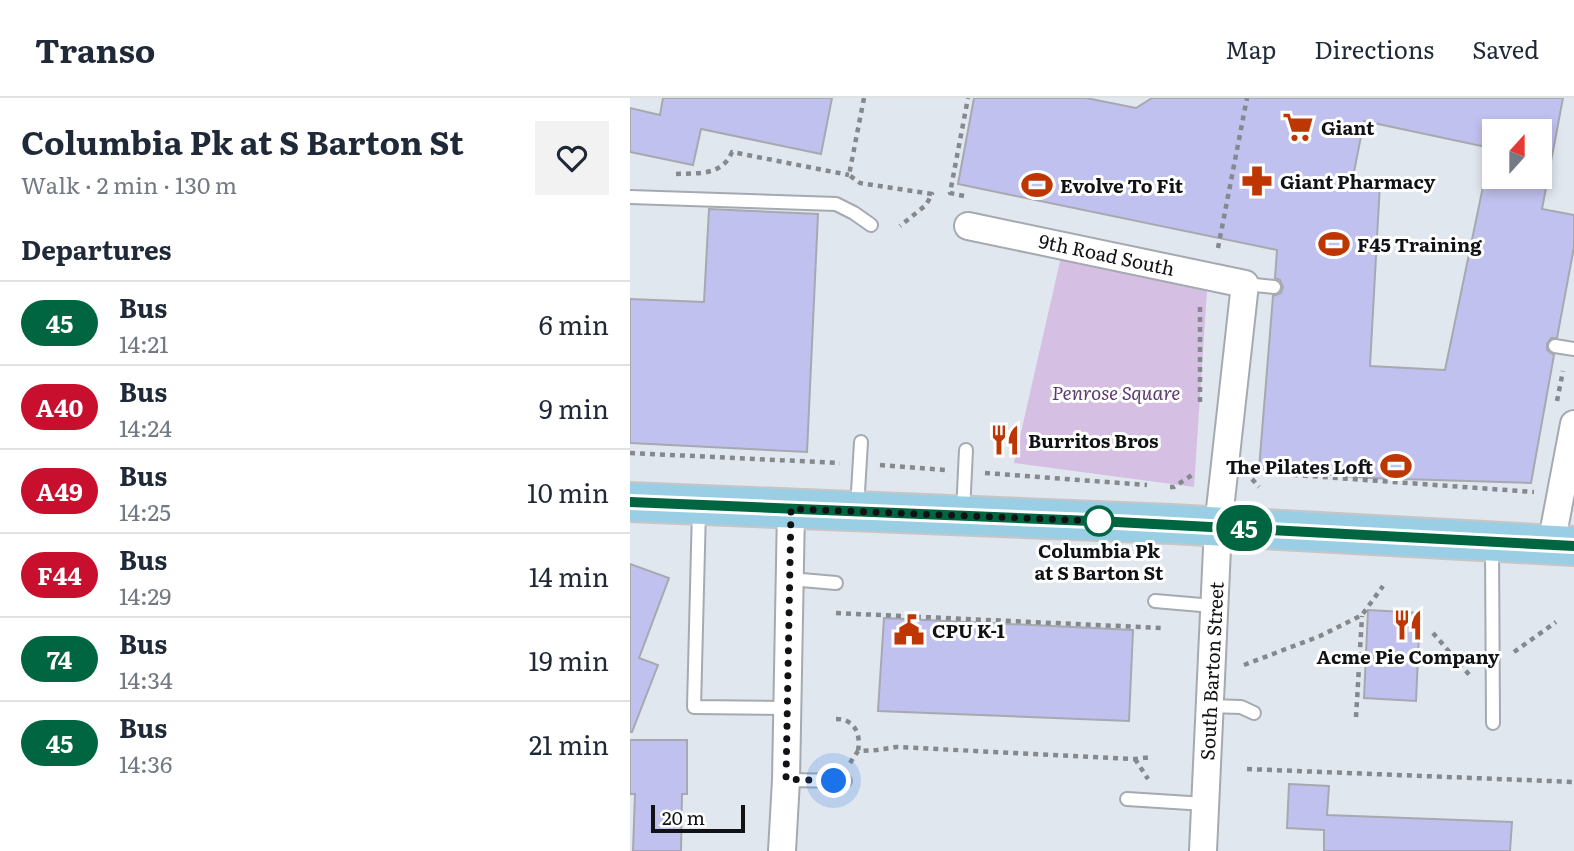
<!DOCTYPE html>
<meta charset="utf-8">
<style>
:root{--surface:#fff;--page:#f2f2f3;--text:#1f2937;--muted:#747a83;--line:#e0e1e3}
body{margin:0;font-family:Literata,serif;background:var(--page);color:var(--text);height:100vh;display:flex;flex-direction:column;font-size:26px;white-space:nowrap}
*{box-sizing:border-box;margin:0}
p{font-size:23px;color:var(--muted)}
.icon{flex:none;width:38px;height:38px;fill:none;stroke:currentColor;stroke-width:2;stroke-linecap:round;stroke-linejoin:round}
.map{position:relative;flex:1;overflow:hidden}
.side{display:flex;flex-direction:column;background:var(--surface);width:630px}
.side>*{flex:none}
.badge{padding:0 14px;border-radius:23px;font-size:24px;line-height:46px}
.needle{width:46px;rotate:21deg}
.buttons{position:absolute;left:852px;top:21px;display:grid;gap:14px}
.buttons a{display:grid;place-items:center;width:70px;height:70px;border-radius:0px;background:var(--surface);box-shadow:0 4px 10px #0003;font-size:35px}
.scale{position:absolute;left:21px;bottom:18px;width:94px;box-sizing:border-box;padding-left:7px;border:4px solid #111215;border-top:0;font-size:19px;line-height:24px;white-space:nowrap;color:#111215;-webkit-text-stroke:5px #fff;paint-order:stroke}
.you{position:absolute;width:35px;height:35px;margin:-18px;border:5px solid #fff;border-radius:50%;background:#1a73e8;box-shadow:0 0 0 10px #1a73e833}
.map>.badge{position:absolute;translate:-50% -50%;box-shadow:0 0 0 4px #fff}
h2{padding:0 21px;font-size:26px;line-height:63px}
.round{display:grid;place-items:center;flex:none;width:74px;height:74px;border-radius:0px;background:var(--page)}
.overview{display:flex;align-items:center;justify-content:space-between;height:119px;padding:0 21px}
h1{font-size:33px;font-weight:700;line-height:52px}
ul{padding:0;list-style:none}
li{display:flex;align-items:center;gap:21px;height:84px;padding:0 21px;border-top:2px solid var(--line)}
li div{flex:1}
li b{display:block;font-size:26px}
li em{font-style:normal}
li .badge{min-width:77px;font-weight:700;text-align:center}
header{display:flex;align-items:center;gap:42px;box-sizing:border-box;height:98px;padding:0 35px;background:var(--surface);border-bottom:2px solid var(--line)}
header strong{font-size:33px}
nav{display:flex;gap:38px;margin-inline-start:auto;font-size:24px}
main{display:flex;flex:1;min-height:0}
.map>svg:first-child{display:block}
.green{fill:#d5bfe3}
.building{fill:#c1c1ef;stroke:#a7a8b0;stroke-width:2;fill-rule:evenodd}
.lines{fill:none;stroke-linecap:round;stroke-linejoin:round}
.service-casing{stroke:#a5aab1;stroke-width:16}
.minor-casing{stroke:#a5aab1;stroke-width:30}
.primary-casing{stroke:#c6c6c7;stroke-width:42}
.path{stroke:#85898e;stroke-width:4.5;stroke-dasharray:5 5;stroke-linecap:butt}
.service{stroke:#fff;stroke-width:12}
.minor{stroke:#fff;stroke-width:26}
.primary{stroke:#9acee5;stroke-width:38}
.line-casing{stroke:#fff;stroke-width:16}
.line{stroke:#006641;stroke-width:10}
.walk{stroke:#111215;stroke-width:7;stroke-dasharray:0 12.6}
.stop-dot{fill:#fff;stroke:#006641;stroke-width:3.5}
.labels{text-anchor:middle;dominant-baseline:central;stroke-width:6;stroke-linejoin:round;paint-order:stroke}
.poi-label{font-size:19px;font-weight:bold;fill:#111215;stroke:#fff;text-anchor:start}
.street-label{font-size:19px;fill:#111215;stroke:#fff}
.park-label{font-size:19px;font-style:italic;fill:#5e3c71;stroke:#fff}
.stop-label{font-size:19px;font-weight:bold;fill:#111215;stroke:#fff}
</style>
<header>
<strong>Transo</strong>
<nav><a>Map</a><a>Directions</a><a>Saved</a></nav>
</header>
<main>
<section class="side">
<div class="overview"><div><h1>Columbia Pk at S Barton St</h1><p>Walk · 2 min · 130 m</p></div><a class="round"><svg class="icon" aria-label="heart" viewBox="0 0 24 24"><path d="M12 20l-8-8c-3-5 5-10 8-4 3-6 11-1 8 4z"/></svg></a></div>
<h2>Departures</h2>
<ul>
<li><span class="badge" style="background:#006641;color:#fff">45</span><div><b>Bus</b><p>14:21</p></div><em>6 min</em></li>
<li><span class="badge" style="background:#c8102e;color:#fff">A40</span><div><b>Bus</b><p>14:24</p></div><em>9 min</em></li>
<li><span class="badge" style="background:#c8102e;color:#fff">A49</span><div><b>Bus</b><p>14:25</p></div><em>10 min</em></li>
<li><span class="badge" style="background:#c8102e;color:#fff">F44</span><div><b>Bus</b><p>14:29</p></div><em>14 min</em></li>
<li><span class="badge" style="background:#006641;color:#fff">74</span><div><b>Bus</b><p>14:34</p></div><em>19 min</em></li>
<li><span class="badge" style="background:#006641;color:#fff">45</span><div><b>Bus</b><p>14:36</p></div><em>21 min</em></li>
</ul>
</section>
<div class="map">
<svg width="944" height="753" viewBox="0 0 944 753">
<rect width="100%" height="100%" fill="#e1e7ee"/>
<!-- green -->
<polygon class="green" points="431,159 577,193 564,389 384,365"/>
<!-- building -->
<g class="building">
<polygon points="33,0 202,0 191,56 71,31 63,67 0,54 0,10 30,17"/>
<path d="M 344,0 L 456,0 L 506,10 L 522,0 L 933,0 L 912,111 L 944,117 L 944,149 L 927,240 L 921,240 L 917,246 L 917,252 L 924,257 L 901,385 L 738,380 L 629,371 L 643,198 L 651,195 L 653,189 L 650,182 L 645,180 L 647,152 L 328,86 ZM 734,23 L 861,50 L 815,272 L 740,268 L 750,85 L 722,84 ZM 864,33 L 910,33 L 910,79 L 864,79 Z"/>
<polygon points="79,111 188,116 177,354 0,345 0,201 74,204"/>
<polygon points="0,466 39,480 9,560 28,567 2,634 0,634"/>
<polygon points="738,512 790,515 786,603 734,600"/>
<polygon points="254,520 503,532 499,623 248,613"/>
<polygon points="0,642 57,642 57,696 52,696 51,753 3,753 5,696 0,696"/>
<polygon points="659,686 699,688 697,717 882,724 880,753 694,753 694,732 657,730"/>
</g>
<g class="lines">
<!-- service casing -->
<g class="service-casing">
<g id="service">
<polyline points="0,99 206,106 224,115 241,127"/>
<polyline points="615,186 644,189"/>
<polyline points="925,248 944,251"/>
<polyline points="227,410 231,344"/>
<polyline points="69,411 64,609 157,610"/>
<polyline points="333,414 336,352"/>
<polyline points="862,447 863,625"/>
<polyline points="160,481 206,485"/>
<polyline points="525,503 583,508"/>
<polyline points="579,608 611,609 624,615"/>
<polyline points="156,682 215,683"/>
<polyline points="497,701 575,706"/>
</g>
</g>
<!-- minor casing -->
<g class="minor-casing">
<g id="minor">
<polyline points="338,128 615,186 588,429 573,753"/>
<polyline points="921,447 944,326"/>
<polyline points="152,753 156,682 161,411"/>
</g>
</g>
<!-- primary casing -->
<g class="primary-casing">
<polyline id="primary" points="0,404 541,426 944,448"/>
</g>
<!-- path -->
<g class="path">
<polyline points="234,0 219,77 230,85 302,96 296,107 270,128"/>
<path d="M 46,76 C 68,75 92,78 102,54 L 219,77"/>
<polyline points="334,98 320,95 338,0"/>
<polyline points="588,150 617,0"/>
<polyline points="927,303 933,273"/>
<polyline points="570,304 570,205"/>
<polyline points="0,355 210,365"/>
<polyline points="250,367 315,372"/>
<polyline points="623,374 904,394"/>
<polyline points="355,375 517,387"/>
<polyline points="622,381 629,389"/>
<polyline points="540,389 544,389 565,375"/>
<polyline points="206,515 532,530"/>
<polyline points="803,535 842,580"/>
<polyline points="884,554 926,524"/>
<polyline points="614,567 690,538 732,517 753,488"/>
<polyline points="726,619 732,518"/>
<path d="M 206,621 C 225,621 231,636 228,653"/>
<polyline points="505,661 518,681"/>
<polyline points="220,665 228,653 247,652 266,649 505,661 522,659"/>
<polyline points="617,671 944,684"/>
</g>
<!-- service -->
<use href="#service" class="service"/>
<!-- minor -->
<use href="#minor" class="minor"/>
<!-- primary -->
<use href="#primary" class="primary"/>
</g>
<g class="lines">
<!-- line casing -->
<g class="line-casing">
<polyline id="line" points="0,404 486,424 944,448"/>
</g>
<!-- line -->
<use href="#line" class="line"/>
<!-- walk -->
<polyline class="walk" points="204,683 156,681 161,411 469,423"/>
</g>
<!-- icons -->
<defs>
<g id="supermarket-bare" transform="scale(2.415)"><path d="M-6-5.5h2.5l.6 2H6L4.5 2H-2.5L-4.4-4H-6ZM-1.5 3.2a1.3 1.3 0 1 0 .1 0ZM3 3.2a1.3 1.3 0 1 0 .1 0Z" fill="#be3601" stroke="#fff" stroke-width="2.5" paint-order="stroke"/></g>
<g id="pharmacy-bare" transform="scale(2.415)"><path d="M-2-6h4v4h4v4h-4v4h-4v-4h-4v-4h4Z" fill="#be3601" stroke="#fff" stroke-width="2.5" paint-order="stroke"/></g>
<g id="stadium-bare" transform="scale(2.415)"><path d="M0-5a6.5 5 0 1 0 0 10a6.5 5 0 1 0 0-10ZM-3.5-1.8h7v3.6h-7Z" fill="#be3601" stroke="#fff" stroke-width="2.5" paint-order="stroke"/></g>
<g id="restaurant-bare" transform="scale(2.415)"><path d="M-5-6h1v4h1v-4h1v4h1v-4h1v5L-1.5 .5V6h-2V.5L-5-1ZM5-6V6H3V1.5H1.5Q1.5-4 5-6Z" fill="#be3601" stroke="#fff" stroke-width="2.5" paint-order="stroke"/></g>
<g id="civic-bare" transform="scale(2.415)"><path d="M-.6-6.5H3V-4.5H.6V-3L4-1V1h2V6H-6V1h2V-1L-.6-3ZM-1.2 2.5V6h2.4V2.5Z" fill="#be3601" stroke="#fff" stroke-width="2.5" paint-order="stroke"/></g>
</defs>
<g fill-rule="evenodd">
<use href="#supermarket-bare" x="668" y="29"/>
<use href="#pharmacy-bare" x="627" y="83"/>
<use href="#stadium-bare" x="407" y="87"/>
<use href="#stadium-bare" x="704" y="146"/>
<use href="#restaurant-bare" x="375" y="342"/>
<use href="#stadium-bare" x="766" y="368"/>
<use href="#restaurant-bare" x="778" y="527"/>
<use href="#civic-bare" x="279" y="532"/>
</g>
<!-- markers -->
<circle class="stop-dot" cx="469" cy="423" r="14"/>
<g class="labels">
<!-- poi labels -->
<g class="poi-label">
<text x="691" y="29">Giant</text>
<text x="650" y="83">Giant Pharmacy</text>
<text x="430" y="87">Evolve To Fit</text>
<text x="727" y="146">F45 Training</text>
<text x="398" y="342">Burritos Bros</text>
<text x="743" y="368" text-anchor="end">The Pilates Loft</text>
<text x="302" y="532">CPU K-1</text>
<text x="778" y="558" text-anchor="middle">Acme Pie Company</text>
</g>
<!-- street labels -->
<g class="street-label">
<text transform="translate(477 156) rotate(12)">9th Road South</text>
<text transform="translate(581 573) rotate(-87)">South Barton Street</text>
</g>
<!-- park labels -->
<g class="park-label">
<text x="486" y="294">Penrose Square</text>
</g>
<!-- stop labels -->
<g class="stop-label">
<text x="469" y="452">Columbia Pk<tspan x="469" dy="22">at S Barton St</tspan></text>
</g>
</g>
</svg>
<div class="buttons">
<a><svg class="needle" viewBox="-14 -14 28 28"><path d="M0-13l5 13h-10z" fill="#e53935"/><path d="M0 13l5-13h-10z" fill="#747a83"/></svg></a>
</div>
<div class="scale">20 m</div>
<div class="you" style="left:204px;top:683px"></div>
<b class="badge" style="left:614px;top:430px;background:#006641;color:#fff">45</b>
</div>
</main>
